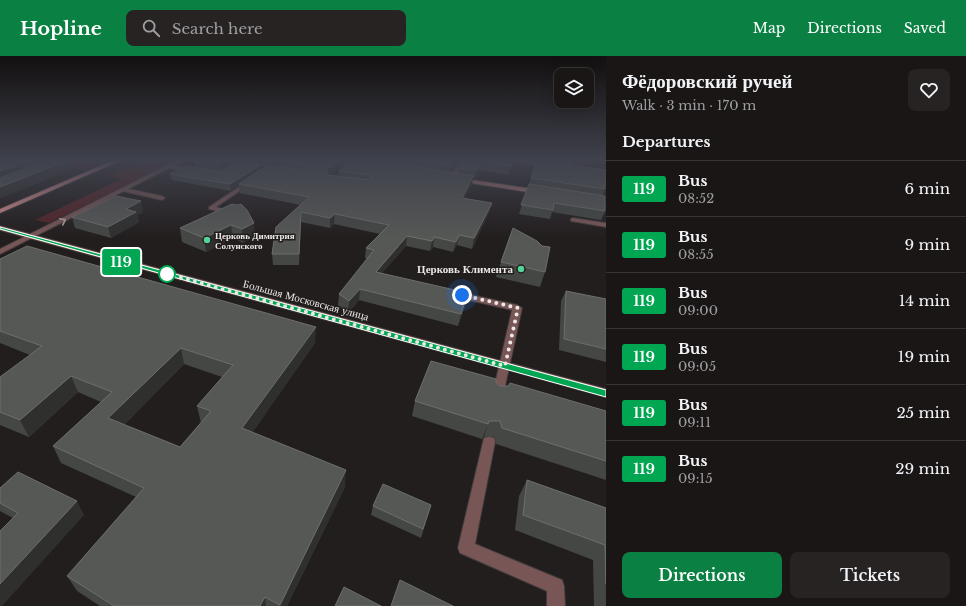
<!DOCTYPE html>
<meta charset="utf-8">
<style>
:root{--surface:#1a1616;--page:#272323;--text:#f1f3f6;--muted:#9f9fa1;--line:#383535;--accent:#0b8043}
body{margin:0;font-family:"Libre Baskerville",serif;background:var(--page);color:var(--text);height:100vh;display:flex;flex-direction:column;font-size:15px;white-space:nowrap}
*{box-sizing:border-box;margin:0}
p{font-size:13px;color:var(--muted)}
.icon{flex:none;width:22px;height:22px;fill:none;stroke:currentColor;stroke-width:2;stroke-linecap:round;stroke-linejoin:round}
.map{position:relative;flex:1;overflow:hidden}
.details{display:flex;flex-direction:column;background:var(--surface);width:360px}
.details>*{flex:none}
.badge{padding:0 8px;border-radius:3px;font-size:14px;line-height:26px}
.fabs{position:absolute;left:554px;top:12px;display:grid;gap:8px}
.fabs a{display:grid;place-items:center;width:40px;height:40px;border-radius:8px;background:var(--surface);box-shadow:0 4px 16px #0002,0 0 0 1px var(--line);font-size:20px}
.you{position:absolute;width:20px;height:20px;margin:-10px;border:3px solid #fff;border-radius:50%;background:#1a73e8;box-shadow:0 0 0 6px #1a73e833}
.map>.badge{position:absolute;translate:-50% -50%;box-shadow:0 0 0 2px #fff}
h2{padding:0 16px;font-size:15px;line-height:36px}
.round{display:grid;place-items:center;flex:none;width:42px;height:42px;border-radius:8px;background:var(--page)}
.overview{display:flex;align-items:center;justify-content:space-between;height:68px;padding:0 16px}
h1{font-size:19px;font-weight:600;line-height:30px}
.cta{display:flex;gap:8px;margin-top:auto;padding:8px 16px}
.cta a{flex:1;height:46px;border-radius:8px;background:var(--accent);color:#fff;font-size:16px;font-weight:600;line-height:46px;text-align:center}
.cta a+a{background:var(--page);color:var(--text)}
ul{padding:0;list-style:none}
li{display:flex;align-items:center;gap:12px;height:56px;padding:0 16px;border-top:1px solid var(--line)}
li div{flex:1}
li b{display:block;font-size:15px}
li em{font-style:normal}
li .badge{min-width:44px;font-weight:700;text-align:center}
header{display:flex;align-items:center;gap:24px;box-sizing:border-box;height:56px;padding:0 20px;background:var(--accent);color:#fff}
header strong{font-size:19px}
nav{display:flex;gap:22px;margin-inline-start:auto;font-size:14px}
.search{width:280px;height:36px;background:var(--page);display:flex;align-items:center;gap:10px;box-sizing:border-box;padding:0 14px;border-radius:8px;color:var(--muted);font-size:15px}
main{display:flex;flex:1;min-height:0}
.map>svg:first-child{display:block}
.green{fill:#532326}
.lines{fill:none;stroke-linecap:round;stroke-linejoin:round}
.lane-casing{stroke:#3f3a3a;stroke-width:2}
.street-casing{stroke:#3f3a3a;stroke-width:2}
.secondary-casing{stroke:#3f3a3a;stroke-width:2}
.primary-casing{stroke:#3f3a3a;stroke-width:2}
.lane{fill:#795656;fill-rule:evenodd}
.street{fill:#795656;fill-rule:evenodd}
.secondary{fill:#ac7474;fill-rule:evenodd}
.primary{fill:#d48b8c;fill-rule:evenodd}
.wall{fill:#444744;fill-rule:evenodd}
.shaded-wall{fill:#2f2f2e}
.building{fill:#565856;stroke:#6d6f6d;fill-rule:evenodd}
.oneway{stroke:#b8a6a6}
.line{fill:#00a651;stroke:#fff}
.walk{stroke:#ece8e8;stroke-width:4;stroke-dasharray:0 7.2}
.poi-dot{fill:#52d397;stroke:#231e1e;stroke-width:1.5}
.stop-dot{fill:#fff;stroke:#00a651;stroke-width:2}
.labels{text-anchor:middle;dominant-baseline:central;stroke-width:3;stroke-linejoin:round;paint-order:stroke}
.far-poi-label{font-size:9px;font-weight:bold;fill:#ece8e8;stroke:#231e1e;text-anchor:start}
.poi-label{font-size:11px;font-weight:bold;fill:#ece8e8;stroke:#231e1e;text-anchor:end}
.street-label{font-size:11px;fill:#ece8e8;stroke:#231e1e}
</style>
<header>
<strong>Hopline</strong>
<div class="search"><svg class="icon" aria-label="search" viewBox="0 0 24 24"><circle cx="10" cy="10" r="6"/><path d="M15 15l6 6"/></svg>Search here</div>
<nav><a>Map</a><a>Directions</a><a>Saved</a></nav>
</header>
<main>
<div class="map">
<svg width="606" height="550" viewBox="0 0 606 550">
<rect width="100%" height="100%" fill="#231e1e"/>
<!-- green -->
<g class="green">
<polygon points="142,104 176,105 49,167 35,164 121,123 108,120"/>
<polygon points="76,105 108,105 86,114 64,109"/>
</g>
<g class="lines">
<!-- lane casing -->
<g class="lane-casing">
<g id="lane">
<polygon points="283,104 289,104 278,114 280,115 280,117 271,116 271,114"/>
<polygon points="460,104 465,104 454,124 450,124 449,123"/>
<polygon points="507,104 523,104 551,110 548,112"/>
<polygon points="171,109 194,113 197,115 194,117 169,112 169,110"/>
<polygon points="248,125 253,126 216,151 234,157 234,159 209,153 209,151"/>
<polygon points="124,132 162,140 165,142 162,144 122,135 122,133"/>
<polygon points="573,162 606,167 606,171 571,165 571,163"/>
<polygon points="454,235 517,249 522,252 502,344 498,345 494,344 492,341 512,254 451,240 449,238"/>
<polygon points="489,381 494,382 495,386 475,488 562,524 564,530 565,550 547,550 547,535 460,497 458,492 483,386 484,382"/>
</g>
</g>
<!-- street casing -->
<g class="street-casing">
<polygon id="street" points="178,104 185,104 0,198 0,193"/>
</g>
<!-- secondary casing -->
<g class="secondary-casing">
<g id="secondary">
<polygon points="328,104 343,104 363,109 360,111"/>
<polygon points="459,122 540,134 543,136 540,138 457,125 457,123"/>
<polygon points="0,170 606,333 606,341 0,174"/>
</g>
</g>
<!-- primary casing -->
<g class="primary-casing">
<polygon id="primary" points="114,104 122,104 0,157 0,153"/>
</g>
<!-- lane -->
<use href="#lane" class="lane"/>
<!-- street -->
<use href="#street" class="street"/>
<!-- secondary -->
<use href="#secondary" class="secondary"/>
<!-- primary -->
<use href="#primary" class="primary"/>
</g>
<!-- wall -->
<g class="wall">
<path d="M 6,104 L 46,104 L 72,113 L 0,142 L 8,108 ZM 16,111 L 26,112 L 18,116 Z"/>
<path d="M 194,104 L 280,104 L 273,110 L 281,111 L 281,105 L 282,104 L 344,104 L 344,108 L 331,119 L 338,120 L 339,115 L 350,104 L 458,104 L 451,116 L 458,117 L 460,112 L 464,104 L 513,107 L 508,119 L 479,114 L 475,122 L 473,122 L 472,128 L 464,142 L 492,147 L 489,156 L 472,193 L 457,189 L 453,196 L 433,191 L 430,195 L 406,190 L 382,217 L 466,248 L 458,270 L 359,244 L 348,257 L 338,249 L 339,238 L 367,203 L 365,202 L 366,192 L 380,178 L 334,168 L 330,172 L 301,166 L 299,209 L 273,209 L 272,198 L 301,149 L 240,137 L 239,130 L 231,135 L 172,124 L 170,118 L 195,111 ZM 238,106 L 268,111 L 260,115 L 260,109 L 220,116 L 198,112 L 220,115 Z"/>
<polygon points="537,104 570,104 571,109 605,133 603,140 605,155 601,164 552,156 550,163 519,158"/>
<polygon points="232,148 255,180 243,187 233,182 206,196 182,186 180,172"/>
<polygon points="143,156 137,159 139,166 111,182 75,172 72,161"/>
<path d="M 0,203 L 315,287 L 252,376 L 345,431 L 287,550 L 100,550 L 77,535 L 67,520 L 136,441 L 61,407 L 53,390 L 101,346 L 78,336 L 29,381 L 0,369 L 0,321 L 30,299 L 0,287 ZM 184,308 L 222,321 L 197,350 L 201,367 L 180,391 L 124,369 Z"/>
<polygon points="501,206 545,216 540,231 496,221"/>
<polygon points="566,235 606,243 606,306 559,294 561,245"/>
<polygon points="496,326 499,330 606,355 606,424 496,388 494,381 484,381 482,383 412,360 415,345"/>
<polygon points="527,424 606,452 606,550 594,550 593,504 515,474 519,440"/>
<polygon points="0,432 84,459 13,462 0,455"/>
<polygon points="431,449 421,482 371,459 373,450"/>
</g>
<!-- shaded-wall -->
<g class="shaded-wall">
<polygon points="36,104 46,104 47,107 31,113 29,107"/>
<polygon points="69,104 70,104 72,113 0,142 0,131"/>
<polygon points="224,104 238,104 238,106 220,115 219,107"/>
<polygon points="271,104 280,104 272,111"/>
<polygon points="339,104 344,104 344,108 327,123 327,114"/>
<polygon points="455,104 458,104 450,119 451,110"/>
<polygon points="513,104 514,104 513,107 508,119 510,110"/>
<polygon points="481,106 479,114 475,122 476,114"/>
<polygon points="260,109 260,116 239,128 239,130 231,135 230,128"/>
<polygon points="16,110 19,118 0,125 0,115"/>
<polygon points="473,120 472,128 460,151 462,142"/>
<polygon points="141,145 143,156 137,159 139,166 111,182 108,171 126,153"/>
<polygon points="492,147 489,156 472,193 474,182"/>
<polygon points="301,156 301,166 299,209 299,198"/>
<polygon points="335,158 334,168 330,172 330,162"/>
<polygon points="254,167 255,180 243,187 242,173"/>
<polygon points="231,169 233,182 206,196 204,182"/>
<polygon points="459,179 457,189 453,196 456,186"/>
<polygon points="407,180 406,190 374,226 376,216"/>
<polygon points="434,181 433,191 430,195 432,185"/>
<polygon points="360,233 359,244 348,257 349,245"/>
<polygon points="468,237 466,248 458,270 461,258"/>
<polygon points="316,271 315,287 244,389 242,372"/>
<polygon points="181,292 184,308 114,379 108,362"/>
<polygon points="71,320 78,336 29,381 20,364"/>
<polygon points="489,365 484,381 482,383 488,368"/>
<polygon points="346,414 345,431 287,550 280,550"/>
<polygon points="77,445 84,459 2,550 0,550 0,528"/>
<polygon points="265,541 266,550 260,550"/>
</g>
<!-- building -->
<g class="building">
<polygon points="15,104 36,104 29,107"/>
<polygon points="47,104 69,104 0,131 0,122"/>
<polygon points="201,104 224,104 219,107"/>
<polygon points="282,104 339,104 327,114 328,119 371,124 371,121 368,119 339,115 350,104 373,104 473,120 462,142 492,147 474,182 459,179 456,186 434,181 432,185 407,180 376,216 468,237 461,258 360,233 349,245 339,238 374,194 366,192 389,169 335,158 330,162 301,156 299,198 272,198 276,171 309,141 239,128 265,111 272,110 305,114 304,109 281,105"/>
<polygon points="411,104 455,104 451,110"/>
<polygon points="464,104 513,104 510,110 481,106 476,114 460,112"/>
<polygon points="537,104 551,104 557,105 559,104 570,104 571,109 606,114 605,133 531,122"/>
<polygon points="239,106 260,109 230,128 170,118 186,110 220,116"/>
<polygon points="0,107 16,110 0,115"/>
<polygon points="529,128 605,140 605,155 554,147 553,154 521,149"/>
<polygon points="116,140 141,145 126,153 136,156 108,171 72,161"/>
<polygon points="232,148 237,149 241,148 247,154 254,167 242,173 231,169 204,182 180,172"/>
<polygon points="513,172 537,185 542,190 550,191 545,216 501,206"/>
<path d="M 27,190 L 316,271 L 242,372 L 346,414 L 280,549 L 265,541 L 260,550 L 114,550 L 67,520 L 144,432 L 53,390 L 112,336 L 71,320 L 20,364 L 0,356 L 0,321 L 42,290 L 0,275 L 0,203 ZM 181,292 L 233,309 L 197,350 L 211,355 L 180,391 L 108,362 Z"/>
<polygon points="566,235 606,243 606,293 564,283"/>
<polygon points="431,305 496,323 496,326 499,330 508,330 510,327 606,355 606,405 502,372 500,365 489,365 488,368 415,345"/>
<polygon points="18,416 77,445 0,528 0,475 18,457 0,447 0,432"/>
<polygon points="527,424 606,452 606,528 605,489 523,459"/>
<polygon points="383,428 431,449 423,473 373,450"/>
<polygon points="400,524 453,550 391,550"/>
<polygon points="344,531 381,550 335,550"/>
</g>
<!-- one-way arrows -->
<defs><path id="oneway-chevron" d="M-2-3.5L2.5 0L-2 3.5" fill="none" stroke-width="1.6" stroke-linecap="round" stroke-linejoin="round"/></defs>
<use class="oneway" href="#oneway-chevron" transform="translate(63 165) rotate(-27)"/>
<!-- sky -->
<linearGradient id="sky" x2="0" y2="1"><stop stop-color="#131010"/><stop offset="0.57" stop-color="#3f414c"/><stop offset="1" stop-color="#3f414c" stop-opacity="0"/></linearGradient>
<rect width="606" height="182" fill="url(#sky)"/>
<!-- line -->
<polygon class="line" points="0,171 606,334 606,341 0,173"/>
<g class="lines">
<!-- walk -->
<polyline class="walk" points="167,218 505,310 518,252 462,239"/>
</g>
<!-- markers -->
<g class="poi-dot">
<circle cx="207" cy="184" r="4"/>
<circle cx="521" cy="213" r="4"/>
</g>
<circle class="stop-dot" cx="167" cy="218" r="8"/>
<g class="labels">
<!-- far-poi labels -->
<g class="far-poi-label">
<text x="215" y="179">Церковь Димитрия<tspan x="215" dy="10">Солунского</tspan></text>
</g>
<!-- poi labels -->
<g class="poi-label">
<text x="513" y="213">Церковь Климента</text>
</g>
<!-- street labels -->
<g class="street-label">
<text transform="translate(306 244) rotate(15)">Большая Московская улица</text>
</g>
</g>
</svg>
<div class="fabs">
<a><svg class="icon" aria-label="layers" viewBox="0 0 24 24"><path d="M12 4l9 5-9 5-9-5zM3 14l9 5 9-5"/></svg></a>
</div>
<div class="you" style="left:462px;top:239px"></div>
<b class="badge" style="left:121px;top:206px;background:#00a651;color:#fff">119</b>
</div>
<section class="details">
<div class="overview"><div><h1>Фёдоровский ручей</h1><p>Walk · 3 min · 170 m</p></div><a class="round"><svg class="icon" aria-label="heart" viewBox="0 0 24 24"><path d="M12 20l-8-8c-3-5 5-10 8-4 3-6 11-1 8 4z"/></svg></a></div>
<h2>Departures</h2>
<ul>
<li><span class="badge" style="background:#00a651;color:#fff">119</span><div><b>Bus</b><p>08:52</p></div><em>6 min</em></li>
<li><span class="badge" style="background:#00a651;color:#fff">119</span><div><b>Bus</b><p>08:55</p></div><em>9 min</em></li>
<li><span class="badge" style="background:#00a651;color:#fff">119</span><div><b>Bus</b><p>09:00</p></div><em>14 min</em></li>
<li><span class="badge" style="background:#00a651;color:#fff">119</span><div><b>Bus</b><p>09:05</p></div><em>19 min</em></li>
<li><span class="badge" style="background:#00a651;color:#fff">119</span><div><b>Bus</b><p>09:11</p></div><em>25 min</em></li>
<li><span class="badge" style="background:#00a651;color:#fff">119</span><div><b>Bus</b><p>09:15</p></div><em>29 min</em></li>
</ul>
<div class="cta"><a>Directions</a><a>Tickets</a></div>
</section>
</main>
